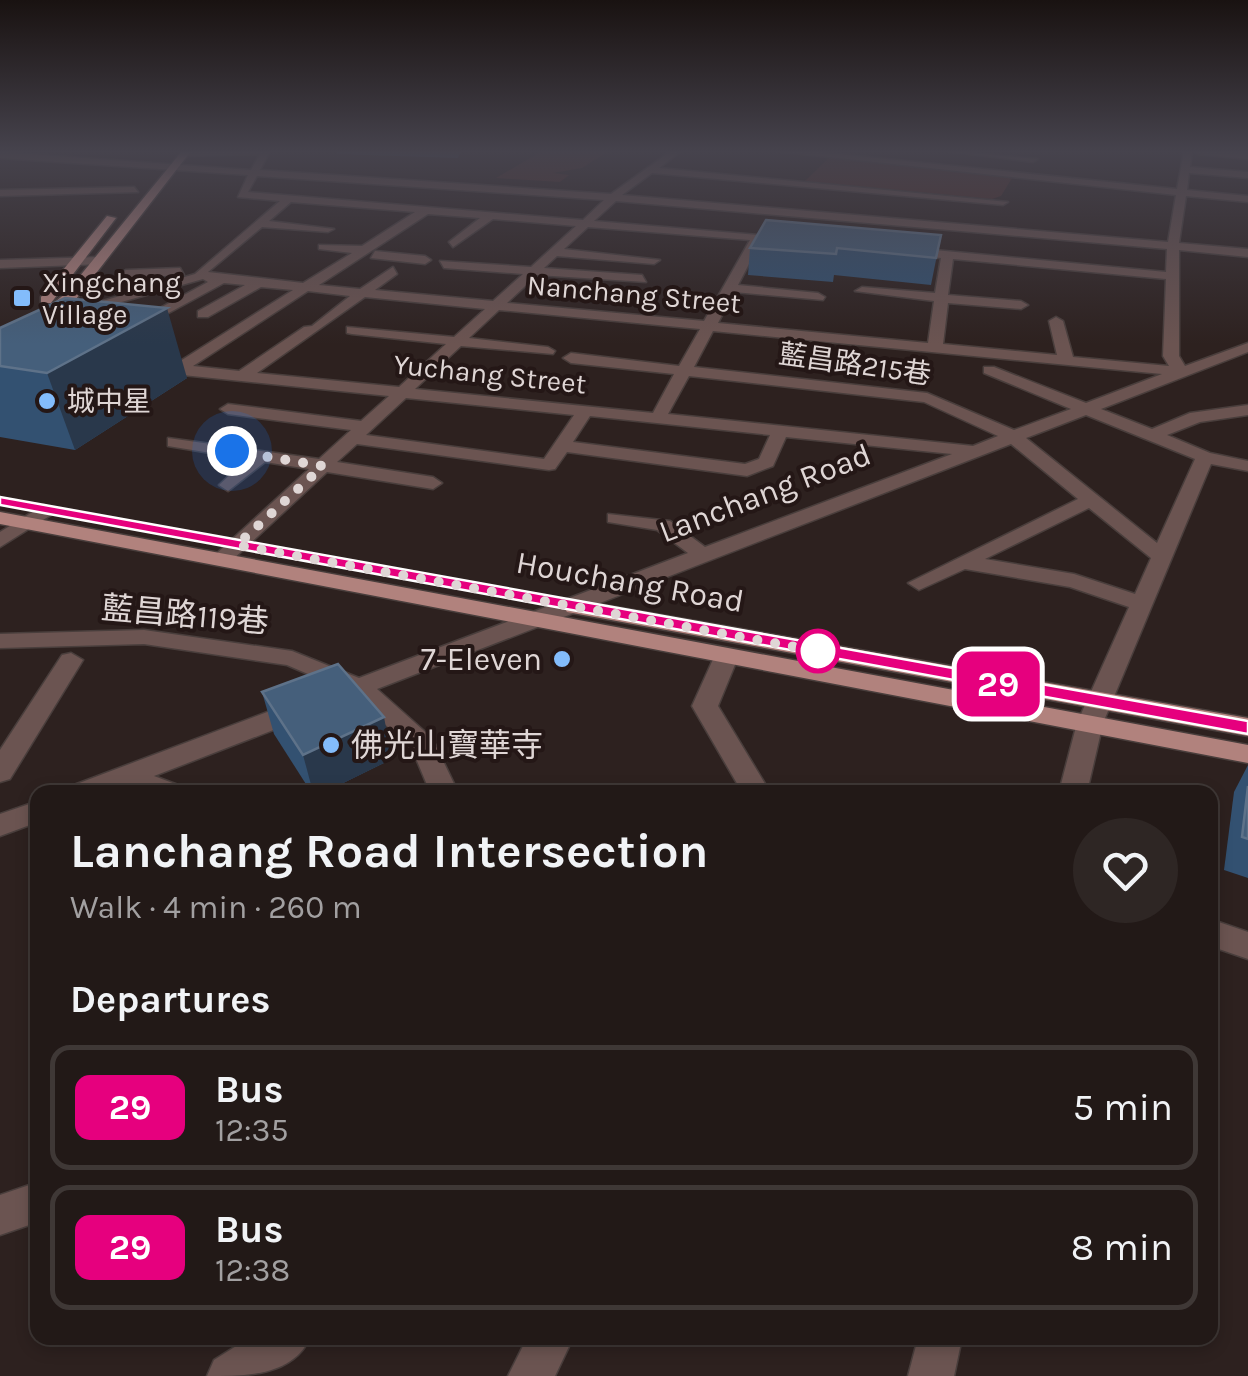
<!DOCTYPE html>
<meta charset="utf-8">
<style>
:root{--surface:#221917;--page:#2e2624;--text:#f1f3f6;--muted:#a2a0a1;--line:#3f3836}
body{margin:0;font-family:Karla,"Noto Sans TC",sans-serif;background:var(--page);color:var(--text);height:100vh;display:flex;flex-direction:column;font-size:38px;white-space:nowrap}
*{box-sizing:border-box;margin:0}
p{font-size:32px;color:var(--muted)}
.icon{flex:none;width:55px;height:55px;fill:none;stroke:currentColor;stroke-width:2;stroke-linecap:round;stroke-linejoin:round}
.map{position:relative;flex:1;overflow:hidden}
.side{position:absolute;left:30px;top:785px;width:1188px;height:560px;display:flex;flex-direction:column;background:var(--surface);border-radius:20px;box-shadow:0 5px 15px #0003,0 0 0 2px var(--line)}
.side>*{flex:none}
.badge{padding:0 20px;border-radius:15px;font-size:35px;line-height:65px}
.you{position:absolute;width:50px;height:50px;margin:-25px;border:8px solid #fff;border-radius:50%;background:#1a73e8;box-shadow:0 0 0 15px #1a73e833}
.map>.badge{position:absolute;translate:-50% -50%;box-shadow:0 0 0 5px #fff}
h2{padding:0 40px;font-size:38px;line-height:90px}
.round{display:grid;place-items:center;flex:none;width:105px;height:105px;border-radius:52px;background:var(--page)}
.overview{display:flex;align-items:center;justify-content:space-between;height:170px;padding:0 40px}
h1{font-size:48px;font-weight:700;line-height:75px}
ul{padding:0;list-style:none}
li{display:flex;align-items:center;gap:30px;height:125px;margin:0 20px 15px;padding:0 20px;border:5px solid var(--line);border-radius:20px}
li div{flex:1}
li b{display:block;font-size:38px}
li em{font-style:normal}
li .badge{min-width:110px;font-weight:700;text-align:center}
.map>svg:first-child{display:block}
.green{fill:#502b27}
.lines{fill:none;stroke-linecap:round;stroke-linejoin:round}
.minor-casing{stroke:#493e3c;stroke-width:3}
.major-casing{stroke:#493e3c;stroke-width:3}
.minor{fill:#6b5451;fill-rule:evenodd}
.major{fill:#b1827d;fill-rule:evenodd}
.wall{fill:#335171}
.shaded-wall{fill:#29384b}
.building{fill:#455f7b;stroke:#5e7289;stroke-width:2.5}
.line{fill:#e6007e;stroke:#fff;stroke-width:2.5}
.walk{stroke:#dfd6d5;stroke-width:10;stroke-dasharray:0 18}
.poi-dot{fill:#83bcfb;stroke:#241716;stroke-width:4}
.stop-dot{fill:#fff;stroke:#e6007e;stroke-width:5}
.labels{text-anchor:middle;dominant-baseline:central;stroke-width:8;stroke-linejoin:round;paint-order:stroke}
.far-poi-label{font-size:28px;fill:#dfd6d5;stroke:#241716;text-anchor:start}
.far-street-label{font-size:28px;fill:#dfd6d5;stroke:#241716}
.street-label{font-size:32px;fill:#dfd6d5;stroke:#241716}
.poi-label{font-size:32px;fill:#dfd6d5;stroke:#241716;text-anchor:end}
</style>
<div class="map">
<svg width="1248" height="1376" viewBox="0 0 1248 1376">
<rect width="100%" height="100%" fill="#2d211f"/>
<!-- green -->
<g class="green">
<polygon points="542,151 609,151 582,168 553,173 569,175 560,182 496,178"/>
<polygon points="830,157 1014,175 1001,196 992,199 805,181"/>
</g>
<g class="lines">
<!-- minor casing -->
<g class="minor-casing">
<g id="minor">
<path d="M 186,151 L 270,151 L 260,170 L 611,194 L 671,151 L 681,151 L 659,168 L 1008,202 L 1003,205 L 652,173 L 622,195 L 1168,242 L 1176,195 L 775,151 L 809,151 L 1177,189 L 1184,151 L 1192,151 L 1190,167 L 1248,172 L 1248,178 L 1189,173 L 1187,190 L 1248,196 L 1248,202 L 1186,196 L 1179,243 L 1248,249 L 1248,257 L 1179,250 L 1179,356 L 1185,366 L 1248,343 L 1248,352 L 1101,409 L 1152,429 L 1190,413 L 1248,405 L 1248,415 L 1200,422 L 1167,435 L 1210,453 L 1248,461 L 1248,471 L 1211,464 L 1103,723 L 1087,792 L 1059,792 L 1077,723 L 1129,607 L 1070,587 L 965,569 L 919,590 L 908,583 L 1078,499 L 1011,444 L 377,689 L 432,738 L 458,792 L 430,792 L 412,749 L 356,698 L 154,776 L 178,785 L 182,792 L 141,792 L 126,787 L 111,792 L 70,792 L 74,785 L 336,686 L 287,665 L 144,644 L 0,648 L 0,634 L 144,630 L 292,651 L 359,678 L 688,553 L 657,530 L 608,522 L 608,514 L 670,521 L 705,547 L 952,454 L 786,437 L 773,466 L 747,476 L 567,452 L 555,469 L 549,470 L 357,444 L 337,462 L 433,477 L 442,483 L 433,489 L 327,472 L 230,562 L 216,562 L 216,554 L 309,469 L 265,462 L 228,491 L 219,485 L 247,459 L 168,446 L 168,438 L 319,459 L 351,430 L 228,414 L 220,409 L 228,404 L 361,421 L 389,396 L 153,372 L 145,367 L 153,362 L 174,365 L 293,290 L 261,287 L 208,317 L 198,317 L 198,311 L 245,285 L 224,283 L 139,329 L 134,328 L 134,322 L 208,282 L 203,279 L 79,314 L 72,310 L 195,274 L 280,201 L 238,197 L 248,175 L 0,158 L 0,152 L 251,170 L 260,154 L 183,156 ZM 257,176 L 604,200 L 583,220 L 248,192 ZM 616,201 L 1167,249 L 1166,272 L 903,247 L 899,254 L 941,258 L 935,293 L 862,287 L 855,291 L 934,301 L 928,343 L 718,323 L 734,292 L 823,300 L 825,297 L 818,293 L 738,285 L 761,241 L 789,243 L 793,238 L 594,221 ZM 291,202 L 415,212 L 362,246 L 319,245 L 319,249 L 352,253 L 303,283 L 208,272 L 262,227 L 328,232 L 334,229 L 269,221 ZM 428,214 L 480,218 L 449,242 L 453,247 L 493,219 L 576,226 L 531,267 L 440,261 L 444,268 L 523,274 L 493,301 L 375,290 L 397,274 L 393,267 L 360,289 L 319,285 ZM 588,227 L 750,240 L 704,321 L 507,303 L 537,275 L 646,282 L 642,275 L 544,268 L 557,256 L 654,264 L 660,260 L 564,249 ZM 953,259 L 1166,279 L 1163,356 L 1169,366 L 1073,357 L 1063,321 L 1056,317 L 1049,321 L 1057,355 L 943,344 L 948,303 L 1021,309 L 1028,305 L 1021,301 L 948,295 ZM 308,291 L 350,296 L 312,326 L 304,327 L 239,371 L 193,366 ZM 365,297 L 485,309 L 454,337 L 347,327 L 347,333 L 352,334 L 446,344 L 399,387 L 257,373 ZM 499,310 L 700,329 L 679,366 L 571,353 L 563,358 L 571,363 L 674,374 L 653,413 L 415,389 L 461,346 L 553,354 L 555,351 L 548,347 L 469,338 ZM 713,331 L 1162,374 L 1086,403 L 994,367 L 984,367 L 984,373 L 1071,409 L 1014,430 L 927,393 L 694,367 ZM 689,376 L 924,402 L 998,436 L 973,446 L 668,414 ZM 406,398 L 574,415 L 544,459 L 366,435 ZM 1086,415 L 1195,459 L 1157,543 L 1026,438 ZM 590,416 L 770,435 L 759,459 L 745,464 L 573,442 ZM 1089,508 L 1151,558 L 1135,594 L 1074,574 L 985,559 Z"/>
<polygon points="947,151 1038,159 1033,162"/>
<polygon points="1194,151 1248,153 1248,159 1198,154"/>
<polygon points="134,187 138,192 0,196 0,190"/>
<polygon points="375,251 425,256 431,260 425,264 371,258"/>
<polygon points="99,257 103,264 0,268 0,260"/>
<polygon points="180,268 184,275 126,278 120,274 126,270"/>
<polygon points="44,505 54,511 51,515 0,547 0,532"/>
<polygon points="727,648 739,655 718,706 770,792 742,792 692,706 715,655"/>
<polygon points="71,653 83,660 10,779 0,782 0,750 62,655"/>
<polygon points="38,801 38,822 0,836 0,814"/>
<polygon points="1210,919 1248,932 1248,959 1210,946"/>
<polygon points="38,1182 38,1222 0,1235 0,1195"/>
<path d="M 249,1338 L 310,1338 C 292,1376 247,1376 207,1376 L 214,1360 Z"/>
<polygon points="527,1338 573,1338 555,1376 508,1376"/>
<polygon points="918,1338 962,1338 954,1376 908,1376"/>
</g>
</g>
<!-- major casing -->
<g class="major-casing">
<g id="major">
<polygon points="182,151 191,151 76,299 0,359 0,347 66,293"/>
<polygon points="107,216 116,218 51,303 41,303 41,297"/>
<polygon points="0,512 1248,745 1248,763 0,524"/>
<polygon points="575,600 1248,718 1248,736 567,612 564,607 567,602"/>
</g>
</g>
<!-- minor -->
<use href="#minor" class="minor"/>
<!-- major -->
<use href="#major" class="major"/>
</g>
<!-- wall -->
<g class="wall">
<polygon points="337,151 461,151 458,158 337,154"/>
<polygon points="941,235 931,285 834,275 833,282 748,275 750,248"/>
<polygon points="0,328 187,378 75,450 0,437"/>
<polygon points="262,692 392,759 325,792 311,792 274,734"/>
<polygon points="1248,765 1248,878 1224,870 1234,792"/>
</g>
<!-- shaded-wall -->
<g class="shaded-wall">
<polygon points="167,308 187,378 75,450 47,373"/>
<polygon points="384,717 392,759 325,792 313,792 303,755"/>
</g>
<!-- building -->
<g class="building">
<polygon points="766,220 941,235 936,258 837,248 836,254 750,248"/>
<polygon points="65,298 167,308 47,373 0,366 0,328"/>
<polygon points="338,664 384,717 303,755 262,692"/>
<polygon points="1248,786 1248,839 1242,837"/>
</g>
<!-- sky -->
<linearGradient id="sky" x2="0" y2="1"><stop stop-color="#191211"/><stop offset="0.44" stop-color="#46434d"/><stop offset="1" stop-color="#46434d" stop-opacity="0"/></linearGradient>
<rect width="1248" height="344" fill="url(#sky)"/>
<!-- line -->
<polygon class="line" points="0,497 1248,721 1248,734 0,505"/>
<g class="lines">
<!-- walk -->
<polyline class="walk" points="232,451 323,466 237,545 818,651"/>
</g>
<!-- markers -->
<g class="poi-dot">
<rect x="12" y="288" width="20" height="20" rx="5"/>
<circle cx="47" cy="401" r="10"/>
<circle cx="562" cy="659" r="10"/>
<circle cx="331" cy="745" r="10"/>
</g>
<circle class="stop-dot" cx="818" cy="651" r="20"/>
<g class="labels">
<!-- far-poi labels -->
<g class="far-poi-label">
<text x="42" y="282">Xingchang<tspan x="42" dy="32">Village</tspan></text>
<text x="67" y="401">城中星</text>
</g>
<!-- far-street labels -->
<g class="far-street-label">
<text transform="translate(634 294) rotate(5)">Nanchang Street</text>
<text transform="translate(855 364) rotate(8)">藍昌路215巷</text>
<text transform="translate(490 374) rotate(6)">Yuchang Street</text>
</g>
<!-- street labels -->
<g class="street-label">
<text transform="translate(765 493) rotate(-21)">Lanchang Road</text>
<text transform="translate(630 582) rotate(10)">Houchang Road</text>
<text transform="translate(185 615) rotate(5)">藍昌路119巷</text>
</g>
<!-- poi labels -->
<g class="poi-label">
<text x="542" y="659">7-Eleven</text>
<text x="351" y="745" text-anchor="start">佛光山寶華寺</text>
</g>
</g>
</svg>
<div class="you" style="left:232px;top:451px"></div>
<b class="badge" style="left:998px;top:684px;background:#e6007e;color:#fff">29</b>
<section class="side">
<div class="overview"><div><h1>Lanchang Road Intersection</h1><p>Walk · 4 min · 260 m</p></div><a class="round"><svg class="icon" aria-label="heart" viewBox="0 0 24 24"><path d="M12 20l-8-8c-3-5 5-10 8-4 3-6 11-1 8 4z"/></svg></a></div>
<h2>Departures</h2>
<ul>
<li><span class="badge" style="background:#e6007e;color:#fff">29</span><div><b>Bus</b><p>12:35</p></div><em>5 min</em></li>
<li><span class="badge" style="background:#e6007e;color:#fff">29</span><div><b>Bus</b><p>12:38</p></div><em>8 min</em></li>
</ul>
</section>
</div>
